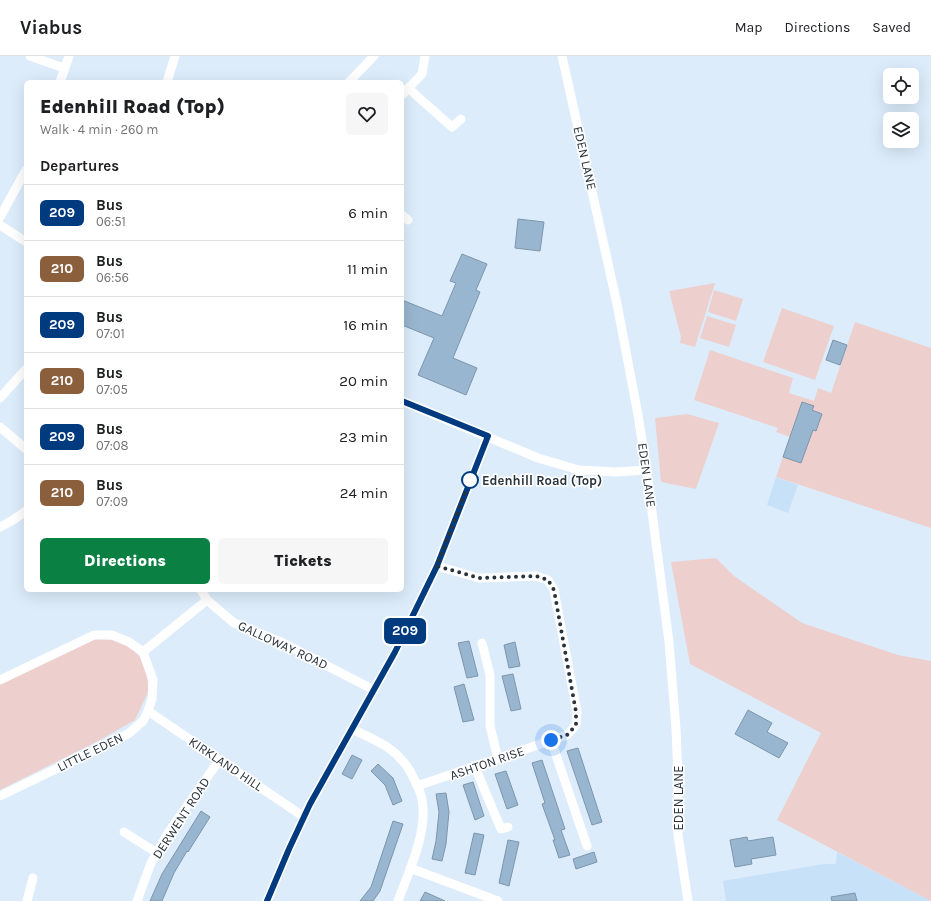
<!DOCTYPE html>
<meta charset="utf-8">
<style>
:root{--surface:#fff;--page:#f6f6f6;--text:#202124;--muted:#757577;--line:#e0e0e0;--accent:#0b8043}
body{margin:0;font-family:Karla,sans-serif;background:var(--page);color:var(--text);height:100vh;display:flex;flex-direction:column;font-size:15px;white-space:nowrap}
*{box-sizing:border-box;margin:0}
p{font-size:13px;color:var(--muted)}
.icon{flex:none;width:22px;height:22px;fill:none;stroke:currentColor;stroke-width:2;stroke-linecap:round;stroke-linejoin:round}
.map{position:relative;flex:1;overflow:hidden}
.details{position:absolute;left:24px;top:24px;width:380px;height:512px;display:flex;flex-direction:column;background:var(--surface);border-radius:6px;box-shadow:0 4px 16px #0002}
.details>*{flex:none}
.badge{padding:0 8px;border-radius:6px;font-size:14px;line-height:26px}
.controls{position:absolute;left:883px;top:12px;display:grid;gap:8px}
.controls a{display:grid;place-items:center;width:36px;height:36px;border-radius:6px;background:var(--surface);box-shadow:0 4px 16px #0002;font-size:20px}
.you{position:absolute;width:20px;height:20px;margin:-10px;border:3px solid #fff;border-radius:50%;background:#1a73e8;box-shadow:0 0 0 6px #1a73e833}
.map>.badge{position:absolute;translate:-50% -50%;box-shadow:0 0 0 2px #fff}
h2{padding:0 16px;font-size:15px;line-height:36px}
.round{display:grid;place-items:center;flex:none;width:42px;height:42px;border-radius:6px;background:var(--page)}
.head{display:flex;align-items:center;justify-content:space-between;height:68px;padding:0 16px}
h1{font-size:19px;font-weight:800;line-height:30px}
.button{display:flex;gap:8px;margin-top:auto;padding:8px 16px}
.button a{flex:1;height:46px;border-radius:6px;background:var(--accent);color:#fff;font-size:16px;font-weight:800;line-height:46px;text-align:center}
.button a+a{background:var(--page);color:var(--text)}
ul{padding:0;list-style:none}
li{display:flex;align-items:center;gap:12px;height:56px;padding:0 16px;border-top:1px solid var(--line)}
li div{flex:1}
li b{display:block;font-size:15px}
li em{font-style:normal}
li .badge{min-width:44px;font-weight:700;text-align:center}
header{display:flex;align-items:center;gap:24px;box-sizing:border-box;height:56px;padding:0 20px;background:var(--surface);border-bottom:1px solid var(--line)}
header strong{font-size:19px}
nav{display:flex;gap:22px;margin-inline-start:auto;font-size:14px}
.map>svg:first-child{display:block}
.built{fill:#c7e1f9}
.green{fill:#edd0ce}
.building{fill:#99b6d0;stroke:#7d96ac}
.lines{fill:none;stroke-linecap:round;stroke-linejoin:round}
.minor{stroke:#fff;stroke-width:9}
.line-casing{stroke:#fff;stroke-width:9}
.line{stroke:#003b80;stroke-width:6}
.walk{stroke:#28333c;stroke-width:4;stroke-dasharray:0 7.2}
.stop-dot{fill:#fff;stroke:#003b80;stroke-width:2}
.labels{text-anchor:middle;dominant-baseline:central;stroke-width:3.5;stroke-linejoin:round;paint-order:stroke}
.street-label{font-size:13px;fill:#28333c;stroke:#fff}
.stop-label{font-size:13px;font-weight:bold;fill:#28333c;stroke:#fff;text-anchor:start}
</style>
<header>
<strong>Viabus</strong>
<nav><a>Map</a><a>Directions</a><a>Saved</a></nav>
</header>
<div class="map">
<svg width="931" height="845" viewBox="0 0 931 845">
<rect width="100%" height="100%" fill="#dcecfa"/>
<!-- built -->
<g class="built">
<polygon points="776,421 798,429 788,457 767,449"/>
<polygon points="837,796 931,845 726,845 723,825 824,808 836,808"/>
</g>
<!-- green -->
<g class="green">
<polygon points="715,227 695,291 680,287 681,281 669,235"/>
<polygon points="714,234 743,243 736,265 708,256"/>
<polygon points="782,252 834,270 815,324 763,306"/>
<polygon points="707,260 736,269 729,291 700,282"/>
<polygon points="855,266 931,292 931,472 776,421 790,381 776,376 778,372 694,344 710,294 793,322 789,337 814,345 818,332 831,337"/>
<polygon points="687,358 719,367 696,433 661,426 655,362"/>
<polygon points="716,502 734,520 802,567 898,599 931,605 931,845 777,764 821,677 690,608 671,506"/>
<polygon points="97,582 113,584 127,588 144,605 149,634 135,664 98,685 0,734 0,627"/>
</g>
<!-- building -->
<g class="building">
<polygon points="518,163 544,166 540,195 515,192"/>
<polygon points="462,198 487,208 476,234 480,236 453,302 477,312 466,339 418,319 434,282 402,269 402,244 442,260 456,227 450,225"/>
<polygon points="833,284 847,289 840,309 826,304"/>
<polygon points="802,346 814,350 812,354 822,358 816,375 813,374 801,407 783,401"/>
<polygon points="469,585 478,620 467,622 458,587"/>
<polygon points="515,586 520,610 509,612 504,589"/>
<polygon points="513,618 521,653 511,655 502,620"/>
<polygon points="464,628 474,664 463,666 454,631"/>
<polygon points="748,654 772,667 767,676 788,687 779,702 735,678"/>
<polygon points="578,692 602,766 592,769 567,695"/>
<polygon points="352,699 362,704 352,723 342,718"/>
<polygon points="542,704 565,773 561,774 570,799 559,802 553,784 555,784 542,748 545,747 532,707"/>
<polygon points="378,708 393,722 402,745 393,749 385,729 371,715"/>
<polygon points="506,715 518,749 507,753 495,718"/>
<polygon points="473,726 484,760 475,764 463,729"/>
<polygon points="446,737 449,756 446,788 442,805 432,803 436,785 439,756 436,738"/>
<polygon points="201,755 210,761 188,796 187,795 174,817 162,845 150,845 162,818"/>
<polygon points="393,765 403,768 380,835 373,845 360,845 371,831"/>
<polygon points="474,777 484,779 475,819 465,817"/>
<polygon points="747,781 748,785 773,781 776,799 751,803 752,808 735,811 730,784"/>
<polygon points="508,784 519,786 509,830 499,827"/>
<polygon points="594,796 597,806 576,813 573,803"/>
<polygon points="425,836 445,845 420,845"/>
<polygon points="855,837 857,845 832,845 831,841"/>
</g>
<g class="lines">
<!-- minor -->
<g class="minor">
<polyline points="30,0 64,12"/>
<polyline points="562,0 617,248 638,359 646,410 669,586 676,673 678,720 678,779 688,845"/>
<polyline points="60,26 69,0"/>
<polyline points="167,26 175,0"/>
<polyline points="349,26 374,0"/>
<polyline points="408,32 452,71 461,63"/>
<polyline points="402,39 422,18 425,0"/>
<polyline points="402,159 408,164"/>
<polyline points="0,161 26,114"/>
<polyline points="0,169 26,186"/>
<polyline points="0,342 26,313"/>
<polyline points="402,345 538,402 579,414 616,416 647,414"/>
<polyline points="0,371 26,393"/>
<polyline points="0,471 13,464 26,455"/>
<polyline points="201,534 207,544 234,567 283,587 374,634"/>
<polyline points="482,587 490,619 490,670 498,703"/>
<polyline points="143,596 207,544"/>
<polyline points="0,624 94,579 112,579 129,586 143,596 153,624 152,643 148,655 143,665 128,678 0,740"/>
<polyline points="148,655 304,761"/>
<path d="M 352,673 C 368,681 387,688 399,701 C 405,707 410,714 413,721 C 417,729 421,736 422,744 C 428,776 409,815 398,845"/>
<polyline points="551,684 587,790"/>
<polyline points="475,711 501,773 508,771"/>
<polyline points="417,730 567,679 576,669 577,656 554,534 548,524 536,520 479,522 437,510"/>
<polyline points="124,776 157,797"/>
<polyline points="410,812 498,845"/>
<polyline points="27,845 33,822"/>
<polyline points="137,845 151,807 168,777 220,703"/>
<polyline points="267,845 289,793 310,748 395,596 437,510 488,380"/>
</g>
</g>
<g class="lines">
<!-- line casing -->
<g class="line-casing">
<polyline id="line" points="267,845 289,793 310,748 395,596 437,510 488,380 402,345"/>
</g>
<!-- line -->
<use href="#line" class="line"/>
<!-- walk -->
<polyline class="walk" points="470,424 437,510 479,522 536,520 548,524 554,534 576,656 576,669 567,679 551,684"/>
</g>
<!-- markers -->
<circle class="stop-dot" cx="470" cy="424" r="8"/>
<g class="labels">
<!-- street labels -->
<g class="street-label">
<text transform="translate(585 102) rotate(77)">EDEN LANE</text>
<text transform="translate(647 419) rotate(82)">EDEN LANE</text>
<text transform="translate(283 589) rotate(25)">GALLOWAY ROAD</text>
<text transform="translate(90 696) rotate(-26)">LITTLE EDEN</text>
<text transform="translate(487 707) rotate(-19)">ASHTON RISE</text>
<text transform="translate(226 708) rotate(34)">KIRKLAND HILL</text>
<text transform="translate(678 742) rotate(-90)">EDEN LANE</text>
<text transform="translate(181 762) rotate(-57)">DERWENT ROAD</text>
</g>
<!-- stop labels -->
<g class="stop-label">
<text x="482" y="424">Edenhill Road (Top)</text>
</g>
</g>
</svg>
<div class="controls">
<a><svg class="icon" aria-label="locate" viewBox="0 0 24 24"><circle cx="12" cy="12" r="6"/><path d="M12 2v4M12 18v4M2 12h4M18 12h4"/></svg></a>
<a><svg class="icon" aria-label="layers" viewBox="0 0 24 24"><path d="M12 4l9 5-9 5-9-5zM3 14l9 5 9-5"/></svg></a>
</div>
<div class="you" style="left:551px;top:684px"></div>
<b class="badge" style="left:405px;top:575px;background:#003b80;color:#fff">209</b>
<section class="details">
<div class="head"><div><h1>Edenhill Road (Top)</h1><p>Walk · 4 min · 260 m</p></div><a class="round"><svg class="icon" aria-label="heart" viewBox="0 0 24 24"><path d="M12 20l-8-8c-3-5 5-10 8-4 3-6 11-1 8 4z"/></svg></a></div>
<h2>Departures</h2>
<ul>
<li><span class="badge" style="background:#003b80;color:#fff">209</span><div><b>Bus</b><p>06:51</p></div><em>6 min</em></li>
<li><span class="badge" style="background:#8b5e3c;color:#fff">210</span><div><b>Bus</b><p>06:56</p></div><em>11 min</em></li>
<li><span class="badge" style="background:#003b80;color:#fff">209</span><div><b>Bus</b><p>07:01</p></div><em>16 min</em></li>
<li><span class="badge" style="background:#8b5e3c;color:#fff">210</span><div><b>Bus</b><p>07:05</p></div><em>20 min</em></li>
<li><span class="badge" style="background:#003b80;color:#fff">209</span><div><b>Bus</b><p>07:08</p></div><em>23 min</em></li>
<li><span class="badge" style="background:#8b5e3c;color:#fff">210</span><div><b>Bus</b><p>07:09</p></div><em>24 min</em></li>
</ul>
<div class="button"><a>Directions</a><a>Tickets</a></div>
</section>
</div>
